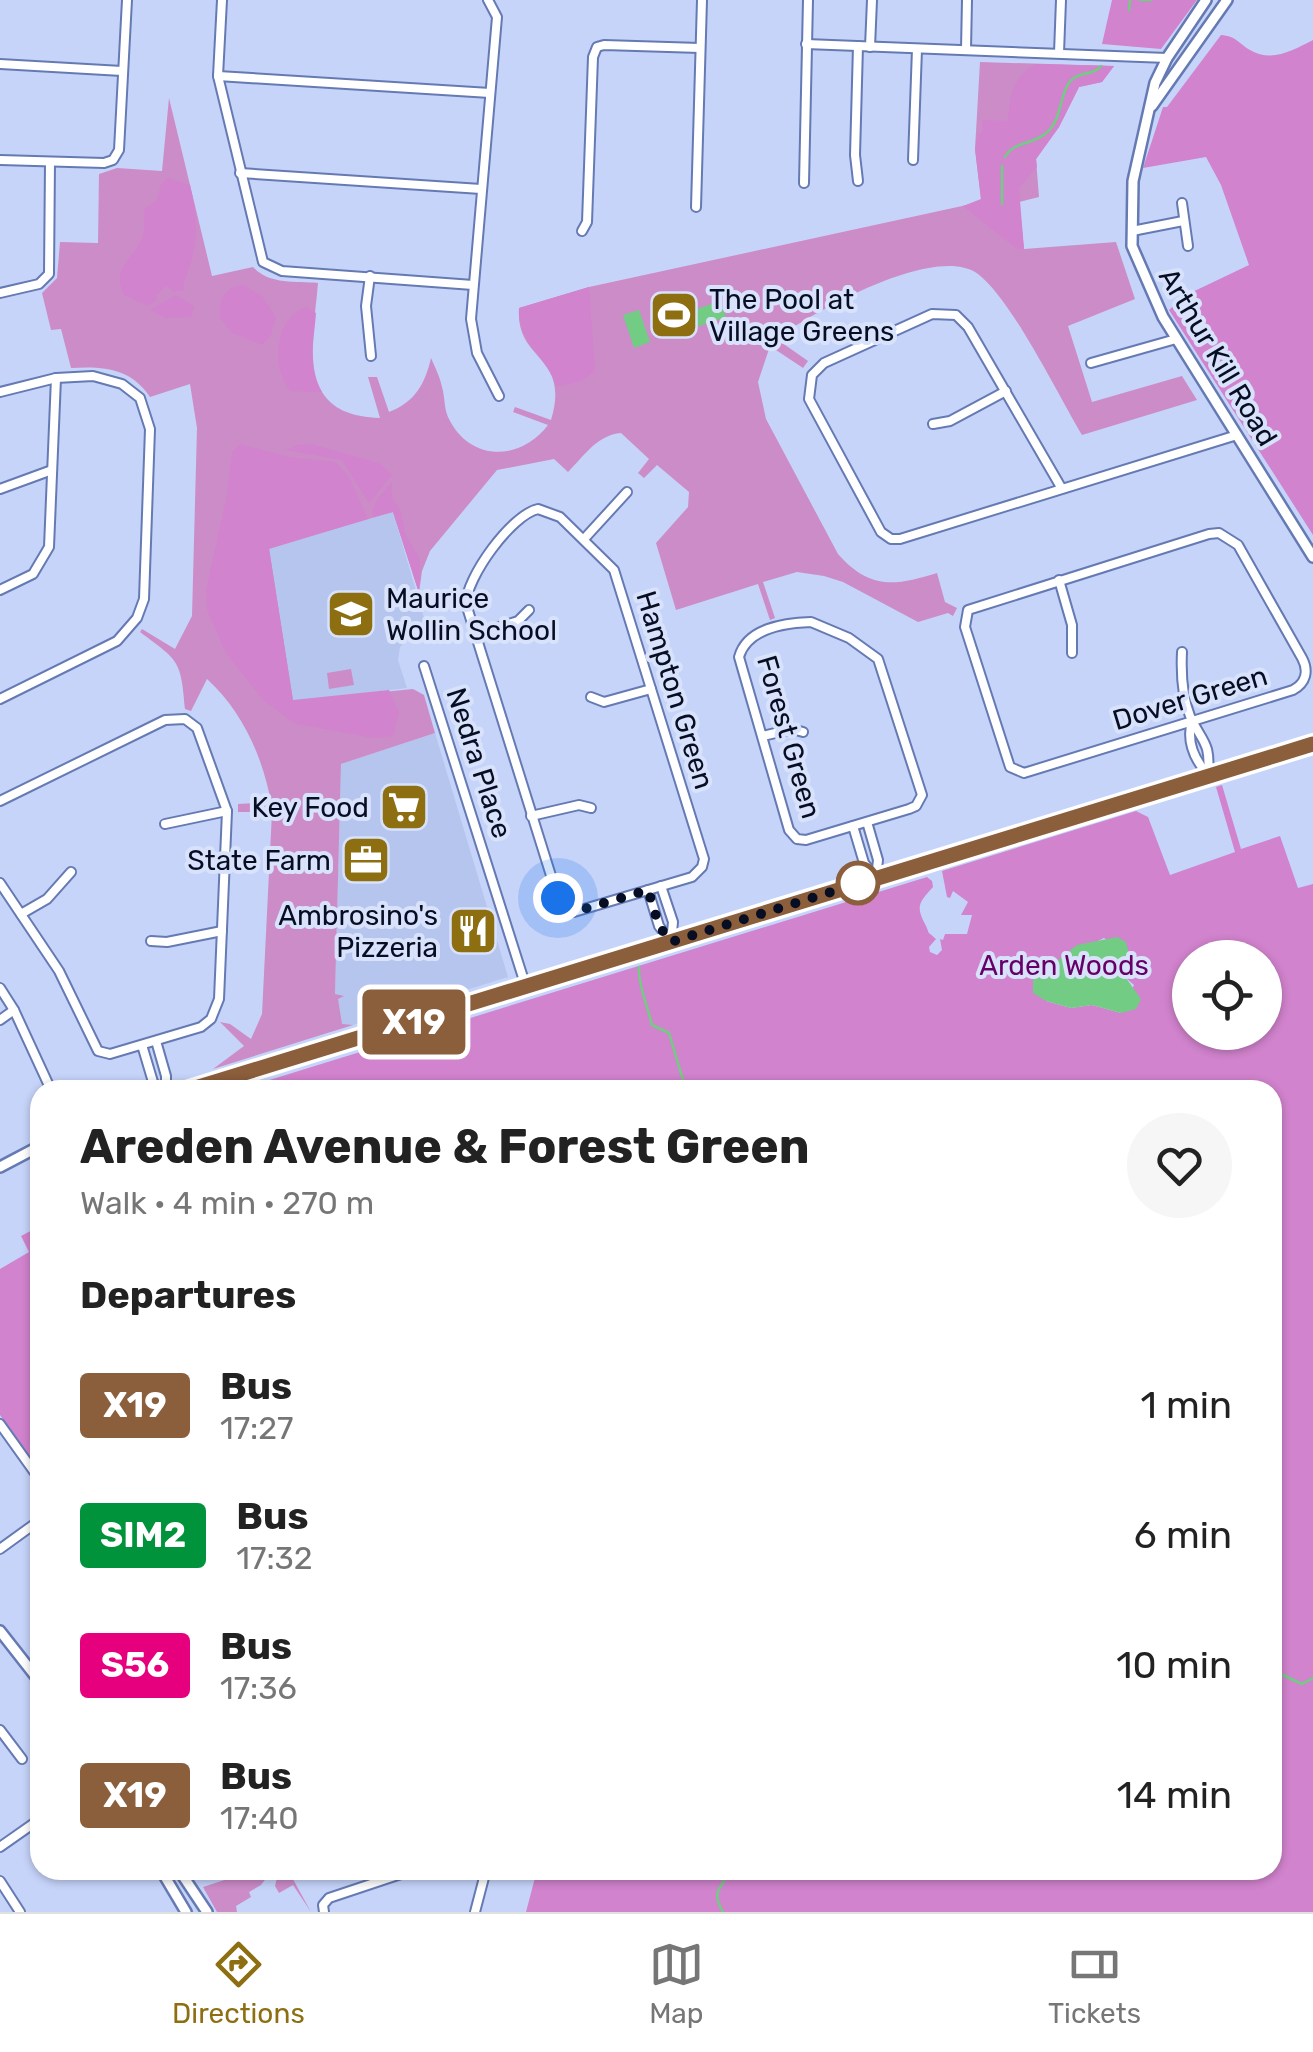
<!DOCTYPE html>
<meta charset="utf-8">
<style>
:root{--surface:#fff;--page:#f6f6f6;--text:#222;--muted:#767676;--line:#e0e0e0;--accent:#8d6f12}
body{margin:0;font-family:Rubik,sans-serif;background:var(--page);color:var(--text);height:100vh;display:flex;flex-direction:column;font-size:38px;white-space:nowrap}
*{box-sizing:border-box;margin:0}
p{font-size:32px;color:var(--muted)}
.icon{flex:none;width:55px;height:55px;fill:none;stroke:currentColor;stroke-width:2;stroke-linecap:round;stroke-linejoin:round}
.map{position:relative;flex:1;overflow:hidden}
.side{position:absolute;left:30px;top:1080px;width:1252px;height:800px;display:flex;flex-direction:column;background:var(--surface);border-radius:30px;box-shadow:0 2px 8px #0004}
.side>*{flex:none}
.badge{padding:0 20px;border-radius:8px;font-size:35px;line-height:65px}
.tools{position:absolute;left:1172px;top:940px;display:grid;gap:20px}
.tools a{display:grid;place-items:center;width:110px;height:110px;border-radius:50%;background:var(--surface);box-shadow:0 2px 8px #0004;font-size:50px}
.you{position:absolute;width:50px;height:50px;margin:-25px;border:8px solid #fff;border-radius:50%;background:#1a73e8;box-shadow:0 0 0 15px #1a73e833}
.map>.badge{position:absolute;translate:-50% -50%;box-shadow:0 0 0 5px #fff}
h2{padding:0 50px;font-size:38px;line-height:90px}
.round{display:grid;place-items:center;flex:none;width:105px;height:105px;border-radius:52px;background:var(--page)}
.summary{display:flex;align-items:center;justify-content:space-between;height:170px;padding:0 50px}
h1{font-size:48px;font-weight:700;line-height:75px}
ul{padding:0;list-style:none}
li{display:flex;align-items:center;gap:30px;height:130px;padding:0 50px}
li div{flex:1}
li b{display:block;font-size:38px}
li em{font-style:normal}
li .badge{min-width:110px;font-weight:700;text-align:center}
.menu{display:flex;justify-content:space-around;align-items:center;height:140px;border-top:2px solid var(--line);background:var(--surface);font-size:28px;color:var(--muted)}
.menu a{display:grid;justify-items:center;gap:5px}
.menu .current{color:var(--accent)}
.map>svg:first-child{display:block}
.built{fill:#b6c5ee}
.green{fill:#cc8cc8}
.forest{fill:#d183cd;fill-rule:evenodd}
.water{fill:#72cc83}
.lines{fill:none;stroke-linecap:round;stroke-linejoin:round}
.stream{stroke:#72cc83;stroke-width:2.5}
.minor-casing{stroke:#657ab3;stroke-width:12}
.tertiary-casing{stroke:#657ab3;stroke-width:14}
.minor{stroke:#fff;stroke-width:8}
.tertiary{stroke:#fff;stroke-width:9}
.line-casing{stroke:#fff;stroke-width:22}
.line{stroke:#8b5e3c;stroke-width:15}
.walk{stroke:#070e23;stroke-width:10;stroke-dasharray:0 18}
.stop-dot{fill:#fff;stroke:#8b5e3c;stroke-width:5}
.labels{text-anchor:middle;dominant-baseline:central;stroke-width:8;stroke-linejoin:round;paint-order:stroke}
.poi-label{font-size:28px;fill:#070e23;stroke:#d8e2fb;text-anchor:end}
.street-label{font-size:28px;fill:#070e23;stroke:#d8e2fb}
.park-label{font-size:28px;fill:#606;stroke:#d8e2fb}
</style>
<div class="map">
<svg width="1313" height="1912" viewBox="0 0 1313 1912">
<rect width="100%" height="100%" fill="#c6d4fa"/>
<!-- built -->
<g class="built">
<polygon points="393,512 429,635 406,641 400,647 398,660 407,688 293,701 268,548"/>
<polygon points="435,733 508,977 334,1031 341,764"/>
</g>
<!-- green -->
<g class="green">
<path d="M 980,62 L 1114,66 L 1102,82 L 1079,87 L 1059,127 L 1036,159 L 1039,197 L 1019,202 L 1024,249 L 1116,242 L 1135,299 L 1068,326 L 1092,402 L 1182,376 L 1197,400 L 1082,435 C 1058,395 1012,300 978,274 C 936,243 816,311 780,336 L 778,340 L 808,361 L 803,368 L 770,346 L 758,382 L 766,419 L 838,554 C 870,590 895,586 937,573 L 945,602 L 957,608 L 953,616 L 948,613 L 918,622 L 843,582 L 824,576 L 797,572 L 763,582 L 775,618 L 770,620 L 758,584 L 676,610 L 656,543 L 688,507 L 689,492 L 657,465 L 644,478 L 638,473 L 649,459 L 621,433 C 597,435 584,456 568,472 L 554,459 L 497,470 L 430,551 L 422,571 L 419,593 L 393,512 L 269,548 L 293,701 L 413,689 L 424,695 L 435,733 L 341,764 L 335,994 L 344,996 L 338,999 L 342,1024 L 353,1025 L 213,1069 L 244,1046 L 220,1022 L 230,1024 L 251,1039 L 262,1014 L 272,812 L 238,812 L 238,804 L 271,802 C 262,755 242,711 207,679 L 191,711 L 185,709 C 181,660 179,661 140,632 L 142,629 L 175,649 L 192,616 L 197,428 L 190,384 L 150,397 C 131,368 103,366 71,368 L 61,329 L 51,330 L 42,293 L 57,278 L 60,242 L 98,243 L 99,174 L 117,168 L 162,171 L 169,98 L 212,276 L 253,267 C 269,285 296,281 318,283 C 313,344 294,416 380,418 L 368,377 L 377,377 L 389,412 C 415,402 425,384 431,358 C 435,367 440,377 442,387 C 445,397 444,408 448,417 C 469,462 520,462 548,425 L 513,412 L 515,407 L 551,420 C 571,354 515,362 519,308 L 589,287 L 976,203 L 981,199 L 975,149 Z"/>
<polygon points="351,669 354,685 329,689 327,673"/>
<polygon points="255,1870 288,1870 311,1912 293,1885 279,1893 275,1886 277,1878 270,1873 261,1885 249,1892 251,1897 236,1906 237,1912 217,1912 203,1887"/>
</g>
<!-- forest -->
<g class="forest">
<polygon points="1112,0 1197,0 1161,49 1102,44"/>
<path d="M 1221,35 C 1236,36 1238,43 1250,50 C 1272,63 1293,50 1313,40 L 1313,535 L 1169,310 L 1184,296 L 1249,265 L 1221,185 L 1206,157 L 1143,168 L 1163,107 L 1167,107 Z"/>
<path d="M 1035,64 L 1114,66 L 1102,82 L 1079,87 L 1059,127 L 1036,159 L 1037,167 L 1019,188 L 1024,249 L 1017,249 L 963,206 L 981,199 L 975,149 L 978,133 L 982,132 L 982,120 L 1008,121 C 1009,97 1013,77 1035,64 Z"/>
<path d="M 167,178 L 190,185 C 196,211 199,232 192,259 C 188,271 183,279 184,291 L 172,291 L 166,286 L 156,295 L 157,300 L 148,306 L 124,295 C 110,263 137,259 143,235 C 145,226 143,218 145,209 L 157,200 L 161,184 Z"/>
<path d="M 243,285 L 262,296 L 276,317 L 271,335 L 262,345 L 232,333 L 220,318 C 218,302 225,286 243,285 Z"/>
<path d="M 589,287 L 595,371 L 583,380 L 557,387 C 548,358 517,342 519,308 Z"/>
<polygon points="176,295 194,306 191,317 166,318 150,310"/>
<path d="M 306,307 L 316,313 C 314,341 307,368 322,392 L 290,391 C 272,366 273,319 306,307 Z"/>
<polygon points="240,444 289,457 335,462 349,477 368,519 269,549 293,700 389,690 399,713 393,736 374,738 296,724 264,701 226,653 207,610 206,591 227,494 232,452"/>
<polygon points="311,444 379,463 392,475 369,503 342,460 286,450 296,445"/>
<path d="M 392,482 L 392,498 L 401,512 L 405,533 L 420,560 L 419,593 L 393,512 L 373,517 C 370,504 384,492 392,482 Z"/>
<path d="M 1222,785 L 1241,849 L 1280,836 L 1298,888 L 1313,884 L 1313,1912 L 526,1912 L 537,1870 L 1272,1870 L 1272,1090 L 237,1090 L 927,877 L 932,881 L 933,887 C 920,902 915,905 925,924 C 932,938 924,928 936,939 L 929,947 L 930,952 L 937,955 L 942,950 L 940,939 L 943,940 L 945,934 L 967,934 L 972,915 L 961,915 L 968,902 L 953,891 L 950,898 L 947,897 L 942,871 L 1136,811 L 1148,817 L 1170,875 L 1235,852 L 1216,787 ZM 1104,938 L 1129,954 L 1126,978 L 1134,985 L 1121,1013 L 1092,1005 L 1071,1008 L 1046,1001 L 1090,945 ZM 1190,958 L 1265,958 L 1265,1032 L 1190,1032 Z"/>
<polygon points="40,1226 40,1471 0,1415 0,1269 29,1252 21,1236"/>
</g>
<!-- water -->
<g class="water">
<polygon points="720,301 726,317 693,328 688,312"/>
<polygon points="639,310 650,342 634,348 623,315"/>
<polygon points="1117,937 1126,942 1129,954 1126,978 1141,999 1136,1009 1121,1013 1092,1005 1071,1008 1046,1001 1033,993 1033,980 1077,945"/>
</g>
<g class="lines">
<!-- stream -->
<g class="stream">
<polyline points="1140,0 1151,0"/>
<polyline points="1129,10 1130,0"/>
<path d="M 1005,157 C 1014,141 1031,145 1045,134 C 1061,122 1059,100 1068,84 C 1077,70 1092,77 1101,66"/>
<polyline points="1002,204 1002,166"/>
<path d="M 639,967 C 638,985 648,1007 652,1025 L 669,1033 L 686,1090"/>
<polyline points="1272,1670 1302,1684 1313,1678"/>
<path d="M 723,1912 C 709,1888 724,1889 729,1870"/>
</g>
<!-- minor casing -->
<g class="minor-casing">
<g id="minor">
<polyline points="222,0 218,76 263,262 282,271 473,285"/>
<polyline points="488,0 497,17 471,319 477,353 499,396"/>
<polyline points="806,44 1167,58"/>
<polyline points="870,47 872,0"/>
<polyline points="966,49 967,0"/>
<polyline points="1059,53 1061,0"/>
<polyline points="0,64 122,71"/>
<polyline points="218,76 490,93"/>
<polyline points="0,160 104,163 113,160 119,150 127,0"/>
<polyline points="913,160 917,49"/>
<polyline points="240,173 481,189"/>
<polyline points="858,181 855,155 858,46"/>
<polyline points="804,183 808,0"/>
<polyline points="1182,203 1188,246"/>
<polyline points="696,207 702,0"/>
<polyline points="582,231 587,222 593,57 597,47 604,45 700,48"/>
<polyline points="1132,231 1183,221"/>
<polyline points="370,276 366,306 371,356"/>
<polyline points="0,293 39,284 49,274 50,162"/>
<polyline points="1091,363 1176,339"/>
<polyline points="0,392 56,378 93,376 122,384 140,398 150,429 144,599 137,618 117,641 0,699"/>
<polyline points="933,424 950,421 1006,391"/>
<polyline points="0,489 52,470"/>
<polyline points="1062,489 968,327 956,315 932,314 824,363 812,375 809,399 881,532 891,539 900,539 1237,435"/>
<path d="M 538,509 L 560,517 L 614,570 L 704,859 L 702,867 L 692,877 L 574,912 L 562,907 L 558,898 L 466,604 C 466,578 511,515 538,509 Z"/>
<path d="M 1219,533 L 1238,545 L 1302,658 C 1309,671 1306,683 1293,690 L 1024,773 L 1010,767 L 965,627 L 968,610 L 1209,534 Z"/>
<polyline points="584,539 627,492"/>
<polyline points="1059,580 1072,625 1072,653"/>
<polyline points="0,590 33,574 49,547 56,378"/>
<path d="M 811,622 L 849,638 L 878,659 L 922,795 L 916,806 L 909,809 L 806,840 L 797,839 L 789,830 L 739,657 C 747,628 784,623 811,622 Z"/>
<polyline points="474,635 518,621 529,610"/>
<path d="M 1182,652 C 1181,673 1182,696 1190,716 C 1202,743 1211,741 1208,775"/>
<polyline points="424,666 526,987"/>
<polyline points="591,697 604,702 651,689"/>
<path d="M 1192,721 C 1186,742 1194,759 1208,775"/>
<polyline points="763,736 792,729 803,732"/>
<polyline points="0,801 165,720 185,719 197,728 227,811 219,999 211,1019 201,1027 110,1054 98,1051 59,971 0,883"/>
<polyline points="531,816 579,805 591,808"/>
<polyline points="867,822 878,860 876,878"/>
<polyline points="165,824 227,811"/>
<polyline points="853,826 864,863 876,878"/>
<polyline points="661,886 673,922 671,942"/>
<polyline points="648,890 659,926 671,942"/>
<polyline points="21,914 47,899 71,872"/>
<polyline points="151,941 167,942 222,931"/>
<polyline points="0,988 14,1010 51,1090"/>
<polyline points="0,1020 14,1010"/>
<polyline points="156,1041 166,1076 166,1090"/>
<polyline points="142,1045 153,1082 160,1090"/>
<polyline points="0,1424 40,1480"/>
<polyline points="0,1549 40,1520"/>
<polyline points="0,1730 22,1759"/>
<polyline points="0,1847 40,1819"/>
<polyline points="464,1870 485,1875"/>
<polyline points="0,1881 20,1912"/>
<polyline points="324,1912 323,1905 329,1898 413,1870"/>
<polyline points="475,1912 486,1870"/>
</g>
</g>
<!-- tertiary casing -->
<g class="tertiary-casing">
<g id="tertiary">
<polyline points="1206,0 1167,58 1155,83 1133,181 1132,246 1163,317 1313,557"/>
<polyline points="1152,106 1227,0"/>
<polyline points="188,1090 1313,744"/>
<polyline points="0,1167 40,1146"/>
<polyline points="0,1631 40,1682"/>
<polyline points="161,1870 186,1912"/>
<polyline points="179,1870 207,1912"/>
</g>
</g>
<!-- minor -->
<use href="#minor" class="minor"/>
<!-- tertiary -->
<use href="#tertiary" class="tertiary"/>
</g>
<g class="lines">
<!-- line casing -->
<g class="line-casing">
<polyline id="line" points="189,1090 1313,744"/>
</g>
<!-- line -->
<use href="#line" class="line"/>
<!-- walk -->
<polyline class="walk" points="558,898 562,907 574,912 648,890 659,926 671,942 863,882 858,883"/>
</g>
<!-- icons -->
<defs>
<g id="stadium-square" transform="scale(2.5)"><rect x="-9" y="-9" width="18" height="18" rx="4" fill="#8d6f12" stroke="#d8e2fb"/><path d="M0-5a6.5 5 0 1 0 0 10a6.5 5 0 1 0 0-10ZM-3.5-1.8h7v3.6h-7Z" fill="#fff"/></g>
<g id="school-square" transform="scale(2.5)"><rect x="-9" y="-9" width="18" height="18" rx="4" fill="#8d6f12" stroke="#d8e2fb"/><path d="M0-5L7-2L0 1L-7-2ZM-4 1L0 2.5L4 1V4Q0 6-4 4Z" fill="#fff"/></g>
<g id="supermarket-square" transform="scale(2.5)"><rect x="-9" y="-9" width="18" height="18" rx="4" fill="#8d6f12" stroke="#d8e2fb"/><path d="M-6-5.5h2.5l.6 2H6L4.5 2H-2.5L-4.4-4H-6ZM-1.5 3.2a1.3 1.3 0 1 0 .1 0ZM3 3.2a1.3 1.3 0 1 0 .1 0Z" fill="#fff"/></g>
<g id="office-square" transform="scale(2.5)"><rect x="-9" y="-9" width="18" height="18" rx="4" fill="#8d6f12" stroke="#d8e2fb"/><path d="M-6-3h4V-5.5h4V-3h4V5H-6ZM-1-4.5V-3h2v-1.5ZM-6 0V1H6V0Z" fill="#fff"/></g>
<g id="restaurant-square" transform="scale(2.5)"><rect x="-9" y="-9" width="18" height="18" rx="4" fill="#8d6f12" stroke="#d8e2fb"/><path d="M-5-6h1v4h1v-4h1v4h1v-4h1v5L-1.5 .5V6h-2V.5L-5-1ZM5-6V6H3V1.5H1.5Q1.5-4 5-6Z" fill="#fff"/></g>
</defs>
<g fill-rule="evenodd">
<use href="#stadium-square" x="674" y="315"/>
<use href="#school-square" x="351" y="614"/>
<use href="#supermarket-square" x="404" y="807"/>
<use href="#office-square" x="366" y="860"/>
<use href="#restaurant-square" x="473" y="931"/>
</g>
<!-- markers -->
<circle class="stop-dot" cx="858" cy="883" r="20"/>
<g class="labels">
<!-- poi labels -->
<g class="poi-label">
<text x="709" y="299" text-anchor="start">The Pool at<tspan x="709" dy="32">Village Greens</tspan></text>
<text x="386" y="598" text-anchor="start">Maurice<tspan x="386" dy="32">Wollin School</tspan></text>
<text x="369" y="807">Key Food</text>
<text x="331" y="860">State Farm</text>
<text x="438" y="915">Ambrosino's<tspan x="438" dy="32">Pizzeria</tspan></text>
</g>
<!-- street labels -->
<g class="street-label">
<text transform="translate(1218 357) rotate(59)">Arthur Kill Road</text>
<text transform="translate(675 690) rotate(73)">Hampton Green</text>
<text transform="translate(1190 698) rotate(-17)">Dover Green</text>
<text transform="translate(789 737) rotate(74)">Forest Green</text>
<text transform="translate(479 763) rotate(72)">Nedra Place</text>
</g>
<!-- park labels -->
<g class="park-label">
<text x="1064" y="965">Arden Woods</text>
</g>
</g>
</svg>
<div class="tools">
<a><svg class="icon" aria-label="locate" viewBox="0 0 24 24"><circle cx="12" cy="12" r="6"/><path d="M12 2v4M12 18v4M2 12h4M18 12h4"/></svg></a>
</div>
<div class="you" style="left:558px;top:898px"></div>
<b class="badge" style="left:414px;top:1022px;background:#8b5e3c;color:#fff">X19</b>
<section class="side">
<div class="summary"><div><h1>Areden Avenue &amp; Forest Green</h1><p>Walk · 4 min · 270 m</p></div><a class="round"><svg class="icon" aria-label="heart" viewBox="0 0 24 24"><path d="M12 20l-8-8c-3-5 5-10 8-4 3-6 11-1 8 4z"/></svg></a></div>
<h2>Departures</h2>
<ul>
<li><span class="badge" style="background:#8b5e3c;color:#fff">X19</span><div><b>Bus</b><p>17:27</p></div><em>1 min</em></li>
<li><span class="badge" style="background:#00933c;color:#fff">SIM2</span><div><b>Bus</b><p>17:32</p></div><em>6 min</em></li>
<li><span class="badge" style="background:#e6007e;color:#fff">S56</span><div><b>Bus</b><p>17:36</p></div><em>10 min</em></li>
<li><span class="badge" style="background:#8b5e3c;color:#fff">X19</span><div><b>Bus</b><p>17:40</p></div><em>14 min</em></li>
</ul>
</section>
</div>
<nav class="menu">
<a class="current"><svg class="icon" aria-label="directions" viewBox="0 0 24 24"><path d="M12 3l9 9-9 9-9-9zM9 14v-3h6M13 9l2 2-2 2"/></svg>Directions</a>
<a><svg class="icon" aria-label="map" viewBox="0 0 24 24"><path d="M3 6l6-2 6 2 6-2v14l-6 2-6-2-6 2zM9 4v14M15 6v14"/></svg>Map</a>
<a><svg class="icon" aria-label="tickets" viewBox="0 0 24 24"><path d="M3 7h18v10H3zM15 7v10"/></svg>Tickets</a>
</nav>
